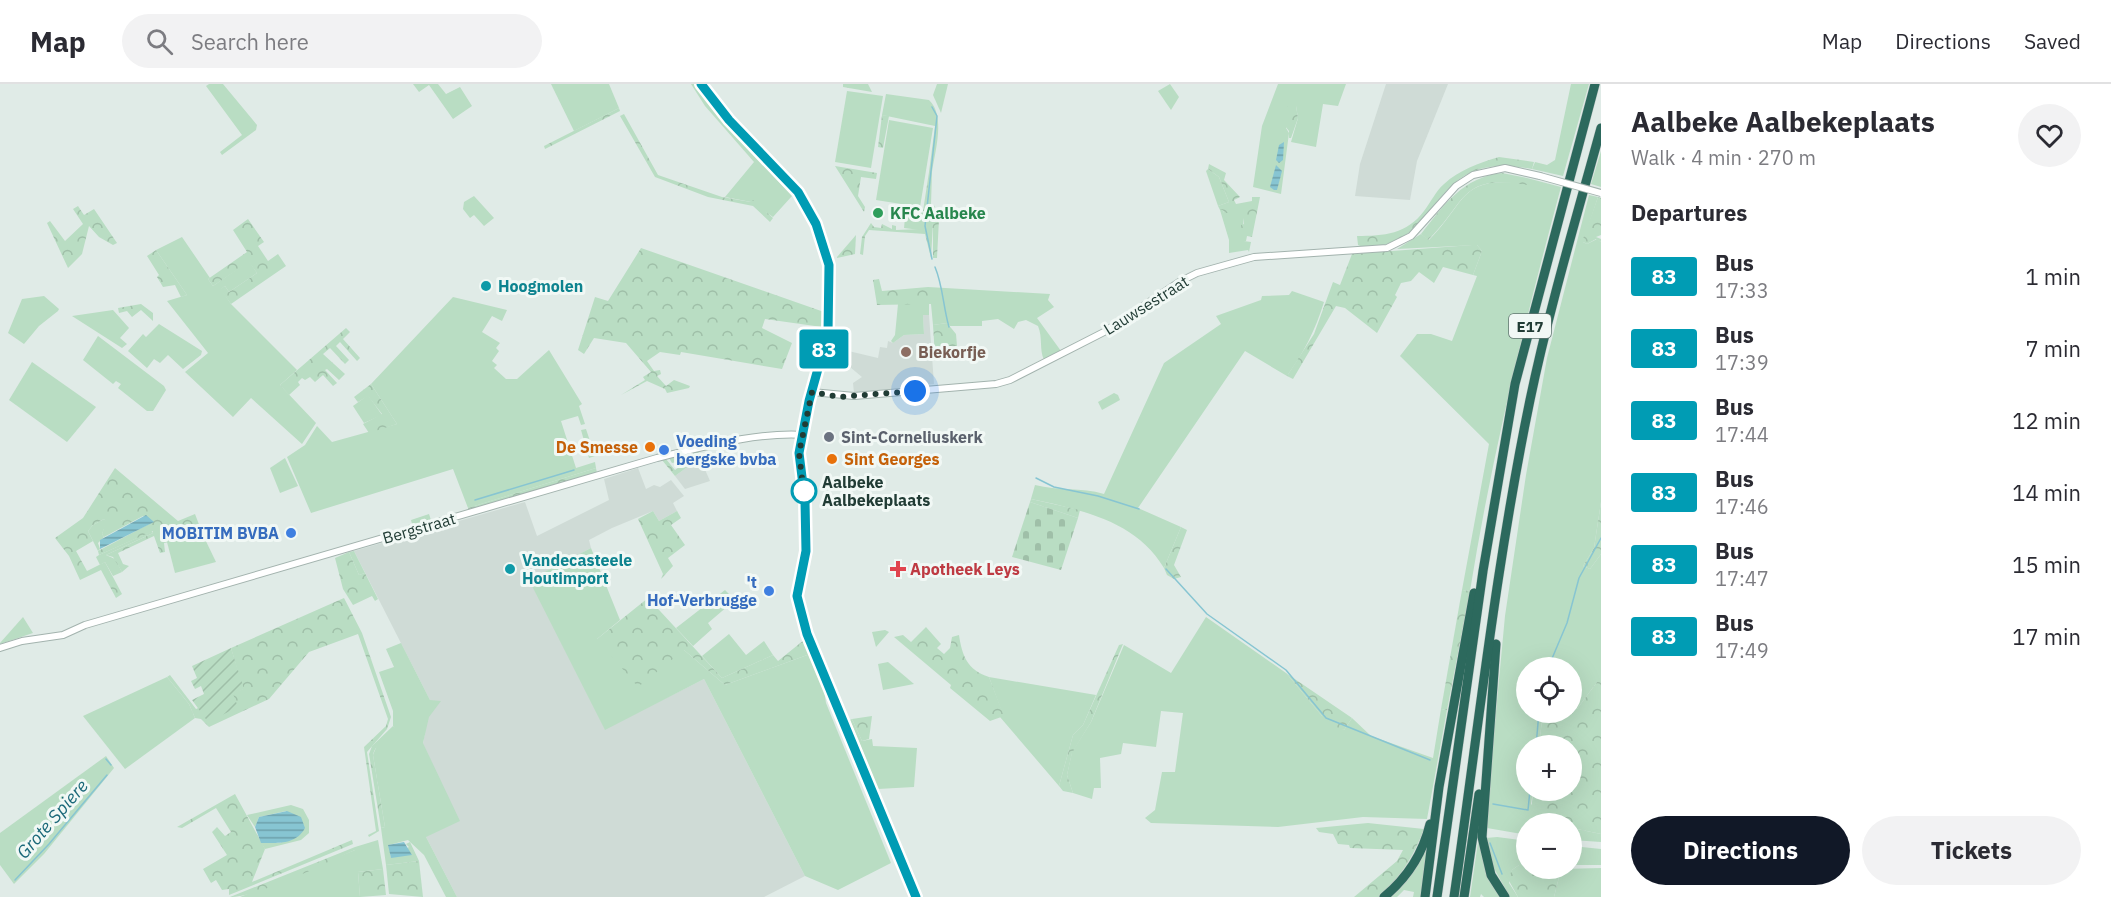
<!DOCTYPE html>
<meta charset="utf-8">
<style>
:root{--surface:#fff;--page:#f2f2f3;--text:#2b2b33;--muted:#7c7c81;--line:#e1e1e2;--accent:#111827}
body{margin:0;font-family:"IBM Plex Sans",sans-serif;background:var(--page);color:var(--text);height:100vh;display:flex;flex-direction:column;font-size:22px;white-space:nowrap}
*{box-sizing:border-box;margin:0}
p{font-size:20px;color:var(--muted)}
.icon{flex:none;width:33px;height:33px;fill:none;stroke:currentColor;stroke-width:2;stroke-linecap:round;stroke-linejoin:round}
.map{position:relative;flex:1;overflow:hidden}
.panel{display:flex;flex-direction:column;background:var(--surface);width:510px}
.panel>*{flex:none}
.badge{padding:0 12px;border-radius:4px;font-size:21px;line-height:39px}
.fabs{position:absolute;left:1516px;top:573px;display:grid;gap:12px}
.fabs a{display:grid;place-items:center;width:66px;height:66px;border-radius:50%;background:var(--surface);box-shadow:0 6px 24px #0002;font-size:30px}
.you{position:absolute;width:30px;height:30px;margin:-15px;border:4px solid #fff;border-radius:50%;background:#1a73e8;box-shadow:0 0 0 9px #1a73e833}
.map>.badge{position:absolute;translate:-50% -50%;box-shadow:0 0 0 3px #fff}
h2{padding:0 30px;font-size:22px;line-height:54px}
.round{display:grid;place-items:center;flex:none;width:63px;height:63px;border-radius:32px;background:var(--page)}
.summary{display:flex;align-items:center;justify-content:space-between;height:102px;padding:0 30px}
h1{font-size:28px;font-weight:800;line-height:45px}
.cta{display:flex;gap:12px;margin-top:auto;padding:12px 30px}
.cta a{flex:1;height:69px;border-radius:36px;background:var(--accent);color:#fff;font-size:24px;font-weight:800;line-height:69px;text-align:center}
.cta a+a{background:var(--page);color:var(--text)}
ul{padding:0;list-style:none}
li{display:flex;align-items:center;gap:18px;height:72px;padding:0 30px}
li div{flex:1}
li b{display:block;font-size:22px}
li em{font-style:normal}
li .badge{min-width:66px;font-weight:700;text-align:center}
header{display:flex;align-items:center;gap:36px;box-sizing:border-box;height:84px;padding:0 30px;background:var(--surface);border-bottom:2px solid var(--line)}
header strong{font-size:28px}
nav{display:flex;gap:33px;margin-inline-start:auto;font-size:21px}
.search{width:420px;height:54px;background:var(--page);display:flex;align-items:center;gap:15px;box-sizing:border-box;padding:0 21px;border-radius:33px;color:var(--muted);font-size:22px}
main{display:flex;flex:1;min-height:0}
.map>svg:first-child{display:block}
.built{fill:#cfdbd6}
.green{fill:#b9ddc3}
.forest{fill:url(#forest-crowns)}
.cemetery{fill:url(#cemetery-stones)}
.garden{fill:url(#garden-furrows)}
.water{fill:url(#water-rules)}
.lines{fill:none;stroke-linecap:round;stroke-linejoin:round}
.stream{stroke:#87c5d2;stroke-width:1.5}
.minor-casing{stroke:#a3b3ae;stroke-width:8}
.major-casing{stroke:#c1c8c6;stroke-width:10}
.highway-casing{stroke:#c1c8c6;stroke-width:10}
.minor{stroke:#fff;stroke-width:6}
.major{stroke:#64a293;stroke-width:8}
.highway{stroke:#2c695d;stroke-width:9}
.minor-bridge-casing{stroke:#a3b3ae;stroke-width:8;stroke-linecap:butt}
.minor-bridge{stroke:#fff;stroke-width:6}
.line-casing{stroke:#fff;stroke-width:14}
.line{stroke:#009cb4;stroke-width:9}
.walk{stroke:#213c35;stroke-width:6;stroke-dasharray:0 10.8}
.leisure-dot{fill:#2e9e5b;stroke:#f1f8f5;stroke-width:2}
.culture-dot{fill:#0f9aa8;stroke:#f1f8f5;stroke-width:2}
.education-dot{fill:#8d6e63;stroke:#f1f8f5;stroke-width:2}
.worship-dot{fill:#6b7280;stroke:#f1f8f5;stroke-width:2}
.food-dot{fill:#e8710a;stroke:#f1f8f5;stroke-width:2}
.shop-dot{fill:#3f7fe0;stroke:#f1f8f5;stroke-width:2}
.stop-dot{fill:#fff;stroke:#009cb4;stroke-width:3}
.health-dot{fill:#e0444e;stroke:#f1f8f5;stroke-width:2}
.labels{text-anchor:middle;dominant-baseline:central;stroke-width:6;stroke-linejoin:round;paint-order:stroke}
.shield{fill:#f1f8f5;stroke:#5f746f;stroke-width:1.5}
.shield-label{font-size:15px;font-weight:bold;fill:#213c35}
.leisure-label{font-size:16px;font-weight:bold;fill:#27864d;stroke:#f1f8f5;text-anchor:start}
.culture-label{font-size:16px;font-weight:bold;fill:#0d838f;stroke:#f1f8f5;text-anchor:start}
.street-label{font-size:16px;fill:#213c35;stroke:#f1f8f5}
.education-label{font-size:16px;font-weight:bold;fill:#785e54;stroke:#f1f8f5;text-anchor:start}
.worship-label{font-size:16px;font-weight:bold;fill:#5b616d;stroke:#f1f8f5;text-anchor:start}
.shop-label{font-size:16px;font-weight:bold;fill:#366cbe;stroke:#f1f8f5;text-anchor:end}
.food-label{font-size:16px;font-weight:bold;fill:#c56008;stroke:#f1f8f5;text-anchor:end}
.stop-label{font-size:16px;font-weight:bold;fill:#213c35;stroke:#f1f8f5;text-anchor:start}
.health-label{font-size:16px;font-weight:bold;fill:#be3a42;stroke:#f1f8f5;text-anchor:start}
.water-label{font-size:18px;font-style:italic;fill:#1a6879;stroke:#f1f8f5}
</style>
<header>
<strong>Map</strong>
<div class="search"><svg class="icon" aria-label="search" viewBox="0 0 24 24"><circle cx="10" cy="10" r="6"/><path d="M15 15l6 6"/></svg>Search here</div>
<nav><a>Map</a><a>Directions</a><a>Saved</a></nav>
</header>
<main>
<div class="map">
<svg width="1601" height="813" viewBox="0 0 1601 813">
<defs>
<pattern id="forest-crowns" width="20" height="18" patternUnits="userSpaceOnUse" patternTransform="scale(1.5)"><rect width="20" height="18" fill="#b9ddc3"/><path d="M2 6a3 3 0 1 1 6 0M12 15a3 3 0 1 1 6 0" fill="none" stroke="#9fbfa8"/></pattern>
<pattern id="cemetery-stones" width="16" height="16" patternUnits="userSpaceOnUse" patternTransform="scale(1.5)"><rect width="16" height="16" fill="#b9ddc3"/><path d="M2 7V4a2 2 0 0 1 4 0v3zM10 15v-3a2 2 0 0 1 4 0v3z" fill="#9fbfa8"/></pattern>
<pattern id="garden-furrows" width="10" height="10" patternUnits="userSpaceOnUse" patternTransform="scale(1.5)"><rect width="10" height="10" fill="#b9ddc3"/><path d="M-1 1l2-2M0 10L10 0M9 11l2-2" fill="none" stroke="#9fbfa8"/></pattern>
<pattern id="water-rules" width="6" height="5" patternUnits="userSpaceOnUse" patternTransform="scale(1.5)"><rect width="6" height="5" fill="#87c5d2"/><path d="M0 2.5h6" fill="none" stroke="#6ea1ab"/></pattern>
</defs>
<rect width="100%" height="100%" fill="#e0ebe7"/>
<!-- built -->
<g class="built">
<polygon points="1386,0 1448,0 1417,77 1410,116 1355,112 1360,80"/>
<polygon points="923,231 929,231 934,300 854,309 853,299 862,293 844,278 846,275 838,272 840,265 878,274 880,263 887,264 888,257 893,259 904,251 924,250"/>
<polygon points="700,374 710,397 685,405 675,392"/>
<polygon points="638,384 646,405 654,401 660,403 671,396 684,412 673,419 677,427 659,437 653,427 612,444 589,456 591,464 530,496 605,645 704,595 805,792 764,813 457,813 426,753 432,679 423,660 430,616 354,467 525,418 537,452 609,416 604,395"/>
</g>
<!-- green -->
<g class="green">
<polygon points="209,0 223,0 257,41 256,46 222,71 220,68 242,51 206,2"/>
<polygon points="413,0 438,0 446,10 460,3 472,22 453,35 429,1 419,8"/>
<polygon points="551,0 609,0 619,24 574,47"/>
<polygon points="691,0 696,0 726,41 792,112 773,133 751,118 725,113 754,78 705,22"/>
<polygon points="937,0 948,0 941,29 933,11"/>
<polygon points="1170,0 1179,13 1171,26 1158,7"/>
<polygon points="1278,0 1346,0 1338,22 1323,20 1316,63 1291,58 1298,34 1296,22 1286,44 1289,49 1281,110 1253,103 1262,42"/>
<polygon points="1571,0 1589,0 1563,92 1532,85 1535,78 1547,81 1555,76"/>
<polygon points="847,7 883,12 871,84 835,78"/>
<path d="M 886,10 L 929,16 C 946,32 935,67 932,88 L 929,88 L 935,42 L 882,31 Z"/>
<polygon points="889,36 933,44 920,123 876,116"/>
<polygon points="1601,67 1601,103 1591,100"/>
<polygon points="1208,85 1219,93 1229,118 1218,122 1206,87"/>
<path d="M 1527,94 L 1561,103 C 1525,237 1492,370 1470,507 L 1462,506 L 1489,360 L 1400,272 L 1417,250 L 1431,250 L 1452,257 L 1477,192 L 1473,191 L 1482,167 L 1477,161 L 1397,165 L 1421,150 L 1429,156 C 1468,116 1459,91 1527,100 Z"/>
<polygon points="1589,111 1598,113 1583,158 1587,160 1597,155 1601,158 1601,418 1594,464 1583,482 1590,485 1601,470 1601,598 1597,598 1577,625 1572,624 1572,584 1527,584 1527,628 1543,629 1539,661 1527,662 1527,706 1533,707 1531,720 1544,733 1543,737 1553,739 1527,740 1527,751 1487,744 1487,723 1505,532 1526,391 1547,274"/>
<polygon points="474,112 494,134 484,142 474,131 470,134 463,125 464,118"/>
<polygon points="1220,126 1223,126 1224,129 1237,129 1243,134 1244,157 1251,158 1249,168 1248,166 1229,169 1229,156"/>
<polygon points="905,134 921,137 920,146 904,144"/>
<polygon points="182,153 210,194 208,195 213,202 249,177 257,189 229,208 225,202 221,205 231,220 297,286 280,301 316,339 302,360 251,314 233,333 185,288 208,269 167,217 187,211 156,166"/>
<path d="M 928,203 L 1050,210 L 1048,216 L 1054,223 L 1037,234 L 1061,267 L 1044,276 C 1039,265 1043,254 1038,242 L 1026,236 L 1018,238 L 1014,245 L 998,235 L 982,237 L 982,242 L 950,242 L 947,239 L 933,241 L 931,220 L 929,220 L 929,231 L 923,231 L 924,250 L 904,251 L 893,259 L 891,257 L 895,251 L 898,220 L 928,220 Z"/>
<path d="M 1292,207 L 1324,218 C 1315,247 1304,268 1287,292 L 1245,267 L 1138,424 L 1181,443 L 1164,484 C 1136,437 1082,426 1031,415 L 1035,401 C 1058,407 1081,403 1104,410 L 1164,279 L 1221,240 L 1216,232 L 1261,216 L 1262,212 L 1289,211 Z"/>
<polygon points="44,212 59,225 58,227 39,242 24,260 8,249 22,215"/>
<polygon points="453,213 507,226 502,237 492,232 482,248 500,259 496,264 499,267 492,277 497,281 494,284 506,295 517,295 549,266 582,320 579,322 585,340 581,341 578,332 561,337 576,384 595,378 596,384 468,424 453,385 311,429 287,373 305,361 317,342 332,358 397,340 371,300"/>
<polygon points="113,226 129,244 120,254 127,260 122,264 72,232"/>
<polygon points="159,240 202,267 201,271 183,285 168,271 160,279 154,275 147,284 128,267 143,250 146,253"/>
<polygon points="98,252 164,302 166,306 153,327 147,327 118,304 121,300 116,297 113,300 83,276"/>
<polygon points="32,278 96,323 67,358 9,316"/>
<polygon points="1114,309 1118,311 1120,316 1102,326 1098,318"/>
<polygon points="368,311 382,331 364,339 353,322"/>
<polygon points="586,345 595,372 589,374 581,346"/>
<polygon points="285,374 298,402 280,409 270,384"/>
<polygon points="104,435 107,437 102,450 104,453 98,459 100,465 98,467 88,447 93,441"/>
<polygon points="152,447 153,449 106,471 115,475 122,488 113,492 105,478 100,481 96,473 99,471"/>
<polygon points="203,451 216,478 175,489 167,458"/>
<polygon points="591,464 620,536 597,555 684,566 725,601 810,570 824,606 826,619 891,779 838,806 805,792 704,595 605,646 529,496"/>
<polygon points="354,467 365,489 359,491 349,468"/>
<polygon points="725,506 735,516 708,539 712,545 693,562 676,544"/>
<polygon points="23,533 33,549 0,560 0,559"/>
<polygon points="1206,533 1286,589 1322,632 1344,646 1352,634 1371,652 1433,674 1441,625 1447,626 1427,735 1363,733 1278,743 1151,739 1145,734 1155,726 1162,688 1175,688 1183,629 1161,627 1156,663 1123,659 1121,670 1100,674 1101,704 1094,704 1092,715 1073,709 1067,691 1072,668 1091,638 1124,561 1171,589"/>
<polygon points="885,546 889,548 876,563 872,548"/>
<polygon points="729,550 746,571 764,557 773,571 722,594 702,572"/>
<polygon points="401,559 430,616 441,617 429,633 423,659 460,737 426,753 457,813 446,813 424,771 408,756 389,761 391,774 409,763 406,760 410,758 419,777 386,781 381,744 385,743 373,671 377,661 395,644 393,642 393,627 379,588 394,583 386,565"/>
<polygon points="888,578 914,600 883,606 878,580"/>
<polygon points="167,593 189,620 195,634 125,685 83,632"/>
<polygon points="989,593 1096,611 1083,641 1073,651 1059,702 1000,633 1003,631"/>
<polygon points="852,635 862,657 872,655 873,662 917,664 914,703 878,705 850,636"/>
<polygon points="106,672 114,684 44,770 14,800 0,781 0,749"/>
<polygon points="291,721 303,725 309,736 309,749 301,756 265,765 261,759 281,759 286,727 259,733 255,743 247,731"/>
<polygon points="1572,744 1601,750 1601,758 1572,756"/>
<polygon points="1497,753 1527,757 1527,781 1519,781 1512,786 1509,799 1518,813 1510,813 1491,779 1486,754"/>
<polygon points="1429,754 1422,813 1413,813 1414,808 1404,806 1397,813 1388,813"/>
<polygon points="378,756 383,785 358,788 360,813 240,813 355,766 355,763"/>
<polygon points="1480,757 1502,813 1484,813 1481,810 1480,813 1470,813 1478,758"/>
<polygon points="1572,762 1601,765 1601,781 1572,781"/>
<polygon points="1601,784 1601,813 1554,813 1561,785"/>
</g>
<!-- forest -->
<g class="forest">
<polygon points="843,0 868,0 872,8 843,3"/>
<polygon points="1293,20 1296,22 1298,34 1291,54 1289,54 1289,47 1285,42 1287,23"/>
<polygon points="619,24 620,27 545,65 544,62"/>
<polygon points="624,30 658,91 722,113 751,118 753,116 773,134 770,138 753,122 708,113 655,93 620,32"/>
<polygon points="882,31 889,32 883,64 878,63"/>
<path d="M 1499,73 L 1534,78 L 1532,85 C 1509,81 1485,79 1464,92 C 1430,114 1420,158 1376,162 C 1369,163 1364,164 1358,161 L 1357,152 C 1384,152 1407,150 1424,127 C 1431,118 1435,108 1444,100 C 1459,86 1479,79 1499,73 Z"/>
<polygon points="1209,80 1226,89 1224,96 1240,113 1234,116 1236,120 1252,117 1252,113 1260,113 1252,153 1247,152 1246,157 1243,157 1241,141 1244,140 1243,134 1238,134 1236,129 1224,129 1223,126 1220,126 1218,122 1229,118 1219,93 1208,85"/>
<polygon points="835,82 877,89 876,95 861,93 858,112 865,123 864,128"/>
<polygon points="929,88 932,88 931,121 935,122 934,134 939,135 937,174 933,174 933,139 931,174 925,150 869,146 865,152 863,171 860,170 862,153 871,139 874,143 881,144 882,140 892,145 892,141 896,142 896,146 920,145 920,137 897,133 897,127 927,129 923,127"/>
<path d="M 1502,89 L 1527,94 L 1527,101 C 1459,90 1468,117 1428,156 L 1421,150 C 1444,121 1463,93 1502,89 Z"/>
<polygon points="1598,113 1601,114 1601,151 1596,153 1601,155 1601,158 1596,155 1587,160 1583,158 1583,155"/>
<polygon points="78,122 84,131 94,125 117,159 113,161 99,153 89,142 82,170 68,184 47,139 50,137 65,157 83,140 73,125"/>
<polygon points="248,135 264,158 258,162 268,177 278,170 286,182 231,220 220,205 225,202 229,208 257,189 249,178 213,202 208,195 247,168 233,146"/>
<polygon points="856,151 855,170 837,174 837,173"/>
<polygon points="1472,161 1477,161 1482,167 1473,191 1443,183 1434,199 1419,188 1411,197 1401,199 1395,211 1397,213 1377,249 1345,224 1336,222 1293,295 1287,292 1314,250 1333,198 1340,201 1352,170"/>
<polygon points="641,164 824,228 822,243 765,235 762,244 792,259 782,285 681,268 680,271 660,268 647,277 654,287 660,286 661,290 657,292 666,302 674,296 690,302 689,304 667,309 665,305 647,297 621,311 645,296 643,293 651,288 626,259 594,254 584,270 578,266 595,213 608,217"/>
<polygon points="156,166 187,211 181,213 175,201 163,203 157,193 159,191 147,172"/>
<polygon points="879,195 882,207 928,203 929,220 877,221 873,196"/>
<polygon points="141,220 153,229 153,237 141,226 132,233 127,227 119,229 118,224"/>
<polygon points="947,239 956,250 957,262 935,273 933,241"/>
<polygon points="346,244 350,248 343,255 360,274 357,277 340,258 336,262 349,276 345,280 330,264 323,270 345,290 339,296 327,285 325,286 337,299 333,302 323,291 315,298 310,293 305,296 302,294 298,298 300,301 289,311 280,301"/>
<polygon points="371,300 397,340 369,349 363,340 382,330 368,312 358,318 354,313"/>
<polygon points="698,367 700,374 675,392 662,376 666,375 675,386 690,375 672,379 669,374"/>
<polygon points="115,384 178,437 195,430 203,451 164,459 165,468 160,469 154,452 118,469 123,480 129,482 122,488 113,473 106,471 153,449 153,447 99,471 98,467 153,438 143,432 104,453 102,450 106,437 104,435 93,441 88,447 93,457 76,467 87,487 105,478 122,510 116,514 101,486 80,496 69,472 55,454 83,434"/>
<polygon points="596,384 597,389 469,428 468,424"/>
<polygon points="1031,415 1080,426 1078,434 1030,418"/>
<polygon points="1601,418 1601,470 1590,485 1583,482 1594,464"/>
<polygon points="653,427 659,437 677,427 681,434 671,441 685,461 668,474 673,482 661,495 663,490 638,435"/>
<polygon points="429,430 432,439 409,446 408,441 412,440 411,436"/>
<polygon points="1181,443 1187,446 1174,481 1181,493 1174,495 1167,491 1164,484"/>
<polygon points="349,468 359,491 365,489 378,515 375,517 372,512 353,521 343,505 335,474"/>
<polygon points="1462,506 1470,507 1447,626 1441,625"/>
<polygon points="344,514 362,549 391,633 387,645 367,668 379,747 369,753 368,751 376,747 364,663 386,642 388,635 358,550 309,568 269,615 209,643 201,635 195,634 189,620 167,593 170,591 196,625 243,605 231,564"/>
<polygon points="648,514 722,594 773,571 778,577 804,556 810,570 725,601 684,566 638,603 597,555"/>
<path d="M 926,543 L 941,560 L 937,564 L 944,570 L 950,564 L 952,553 L 959,551 C 962,571 967,586 989,593 L 1004,632 L 990,637 L 950,604 L 951,601 L 894,553 L 903,551 L 911,558 Z"/>
<polygon points="1123,560 1091,638 1072,669 1067,691 1073,709 1063,707 1059,702 1073,651 1083,641 1119,561"/>
<polygon points="1286,589 1352,634 1344,646 1324,639 1322,632"/>
<polygon points="1597,598 1601,598 1601,750 1572,744 1572,740 1543,737 1543,733 1531,730 1533,707 1572,706 1572,662 1539,661 1543,629 1572,628 1572,624 1577,625"/>
<polygon points="872,632 869,655 862,657 852,635"/>
<path d="M 393,642 L 396,644 C 389,655 376,658 373,671 L 385,743 L 381,744 L 369,670 L 372,662 Z"/>
<polygon points="235,710 265,765 252,798 352,756 353,760 229,811 229,805 222,806 216,796 211,799 203,785 227,771 212,748 217,743 225,752 231,748 216,724 182,744 177,743"/>
<path d="M 1368,739 L 1424,745 C 1413,773 1401,793 1379,813 L 1354,813 L 1397,777 L 1403,766 L 1350,764 L 1349,761 L 1338,760 L 1333,750 L 1319,748 L 1316,744 Z"/>
<path d="M 355,763 L 355,766 C 326,779 258,813 230,813 Z"/>
<polygon points="419,777 423,813 389,810 386,781"/>
<polygon points="1519,781 1527,781 1527,784 1561,785 1554,813 1518,813 1508,795 1512,786"/>
<polygon points="383,785 386,811 360,813 358,788"/>
</g>
<!-- cemetery -->
<polygon class="cemetery" points="1030,418 1078,434 1061,486 1012,473"/>
<!-- garden -->
<polygon class="garden" points="231,564 244,605 233,610 238,623 208,638 192,616 204,610 201,602 195,605 191,597 197,594 192,582"/>
<!-- water -->
<g class="water">
<polygon points="1284,58 1283,76 1279,79 1276,76 1279,61"/>
<polygon points="1276,81 1282,87 1277,106 1274,106 1270,103"/>
<polygon points="146,431 154,438 100,465 100,456"/>
<path d="M 287,727 L 301,733 L 305,744 C 296,761 277,759 261,759 L 255,743 L 259,733 Z"/>
<polygon points="404,758 412,771 391,774 388,761"/>
</g>
<g class="lines">
<!-- stream -->
<g class="stream">
<polyline points="932,23 937,32 925,142 932,175"/>
<path d="M 935,183 C 943,202 943,222 949,243"/>
<polyline points="1036,394 1054,403 1098,412 1139,425"/>
<polyline points="475,416 574,386"/>
<polyline points="1166,485 1207,530 1286,586 1326,634 1430,676"/>
<polyline points="1548,584 1567,539 1579,494 1601,454"/>
<polyline points="1536,662 1539,628"/>
<polyline points="106,675 111,681"/>
<polyline points="1493,720 1528,726 1530,706"/>
<polyline points="1490,759 1502,790"/>
<polyline points="15,796 49,760 107,691"/>
</g>
<!-- minor casing -->
<g class="minor-casing">
<g id="minor">
<polyline points="812,308 854,312 996,300 1010,296 1104,248 1179,198 1197,189 1254,173 1387,164 1411,152 1456,102 1473,91 1505,84 1540,92"/>
<path d="M 0,564 L 22,557 L 63,551 L 85,541 L 657,374 C 704,363 755,348 804,351"/>
</g>
</g>
<!-- major casing -->
<g class="major-casing">
<polyline id="major" points="701,0 719,24 798,107 816,140 829,181 828,249 809,317 799,369 805,417 806,467 797,512 807,550 916,813"/>
</g>
<!-- highway casing -->
<g class="highway-casing">
<g id="highway">
<polyline points="1496,560 1482,753 1491,791 1505,813"/>
<path d="M 1384,813 C 1407,794 1423,769 1430,740"/>
<polyline points="1425,813 1439,703 1474,509"/>
<polyline points="1437,813 1483,487 1515,300 1595,0"/>
<path d="M 1454,813 C 1478,647 1496,480 1530,316 C 1549,225 1576,135 1601,44"/>
<polyline points="1464,813 1479,710"/>
</g>
</g>
<!-- minor -->
<use href="#minor" class="minor"/>
<!-- major -->
<use href="#major" class="major"/>
<!-- highway -->
<use href="#highway" class="highway"/>
<!-- minor-bridge casing -->
<g class="minor-bridge-casing">
<polyline id="minor-bridge" points="1540,92 1601,109"/>
</g>
<!-- minor-bridge -->
<use href="#minor-bridge" class="minor-bridge"/>
</g>
<g class="lines">
<!-- line casing -->
<g class="line-casing">
<polyline id="line" points="701,0 729,36 798,108 816,140 829,181 828,249 809,317 799,369 805,417 806,467 797,512 807,550 916,813"/>
</g>
<!-- line -->
<use href="#line" class="line"/>
<!-- walk -->
<polyline class="walk" points="804,407 804,411 799,369 812,308 839,313 915,307"/>
</g>
<!-- markers -->
<circle class="leisure-dot" cx="878" cy="129" r="6"/>
<g class="culture-dot">
<circle cx="486" cy="202" r="6"/>
<circle cx="510" cy="485" r="6"/>
</g>
<circle class="education-dot" cx="906" cy="268" r="6"/>
<circle class="worship-dot" cx="829" cy="353" r="6"/>
<g class="food-dot">
<circle cx="650" cy="363" r="6"/>
<circle cx="832" cy="375" r="6"/>
</g>
<g class="shop-dot">
<circle cx="664" cy="366" r="6"/>
<circle cx="291" cy="449" r="6"/>
<circle cx="769" cy="507" r="6"/>
</g>
<circle class="stop-dot" cx="804" cy="407" r="12"/>
<path class="health-dot" d="M895 476h6v6h6v6h-6v6h-6v-6h-6v-6h6z"/>
<g class="labels">
<!-- shield labels -->
<rect class="shield" x="1509" y="230" width="42" height="24" rx="4.5"/>
<g class="shield-label">
<text x="1530" y="242">E17</text>
</g>
<!-- leisure labels -->
<g class="leisure-label">
<text x="890" y="129">KFC Aalbeke</text>
</g>
<!-- culture labels -->
<g class="culture-label">
<text x="498" y="202">Hoogmolen</text>
<text x="522" y="476">Vandecasteele<tspan x="522" dy="18">Houtimport</tspan></text>
</g>
<!-- street labels -->
<g class="street-label">
<text transform="translate(1146 221) rotate(-32)">Lauwsestraat</text>
<text transform="translate(419 444) rotate(-16)">Bergstraat</text>
</g>
<!-- education labels -->
<g class="education-label">
<text x="918" y="268">Biekorfje</text>
</g>
<!-- worship labels -->
<g class="worship-label">
<text x="841" y="353">Sint-Corneliuskerk</text>
</g>
<!-- shop labels -->
<g class="shop-label">
<text x="676" y="357" text-anchor="start">Voeding<tspan x="676" dy="18">bergske bvba</tspan></text>
<text x="279" y="449">MOBITIM BVBA</text>
<text x="757" y="498">'t<tspan x="757" dy="18">Hof-Verbrugge</tspan></text>
</g>
<!-- food labels -->
<g class="food-label">
<text x="638" y="363">De Smesse</text>
<text x="844" y="375" text-anchor="start">Sint Georges</text>
</g>
<!-- stop labels -->
<g class="stop-label">
<text x="822" y="398">Aalbeke<tspan x="822" dy="18">Aalbekeplaats</tspan></text>
</g>
<!-- health labels -->
<g class="health-label">
<text x="910" y="485">Apotheek Leys</text>
</g>
<!-- water labels -->
<g class="water-label">
<text transform="translate(52 735) rotate(-49)">Grote Spiere</text>
</g>
</g>
</svg>
<div class="fabs">
<a><svg class="icon" aria-label="locate" viewBox="0 0 24 24"><circle cx="12" cy="12" r="6"/><path d="M12 2v4M12 18v4M2 12h4M18 12h4"/></svg></a>
<a>+</a>
<a>−</a>
</div>
<div class="you" style="left:915px;top:307px"></div>
<b class="badge" style="left:824px;top:265px;background:#009cb4;color:#fff">83</b>
</div>
<section class="panel">
<div class="summary"><div><h1>Aalbeke Aalbekeplaats</h1><p>Walk · 4 min · 270 m</p></div><a class="round"><svg class="icon" aria-label="heart" viewBox="0 0 24 24"><path d="M12 20l-8-8c-3-5 5-10 8-4 3-6 11-1 8 4z"/></svg></a></div>
<h2>Departures</h2>
<ul>
<li><span class="badge" style="background:#009cb4;color:#fff">83</span><div><b>Bus</b><p>17:33</p></div><em>1 min</em></li>
<li><span class="badge" style="background:#009cb4;color:#fff">83</span><div><b>Bus</b><p>17:39</p></div><em>7 min</em></li>
<li><span class="badge" style="background:#009cb4;color:#fff">83</span><div><b>Bus</b><p>17:44</p></div><em>12 min</em></li>
<li><span class="badge" style="background:#009cb4;color:#fff">83</span><div><b>Bus</b><p>17:46</p></div><em>14 min</em></li>
<li><span class="badge" style="background:#009cb4;color:#fff">83</span><div><b>Bus</b><p>17:47</p></div><em>15 min</em></li>
<li><span class="badge" style="background:#009cb4;color:#fff">83</span><div><b>Bus</b><p>17:49</p></div><em>17 min</em></li>
</ul>
<div class="cta"><a>Directions</a><a>Tickets</a></div>
</section>
</main>
